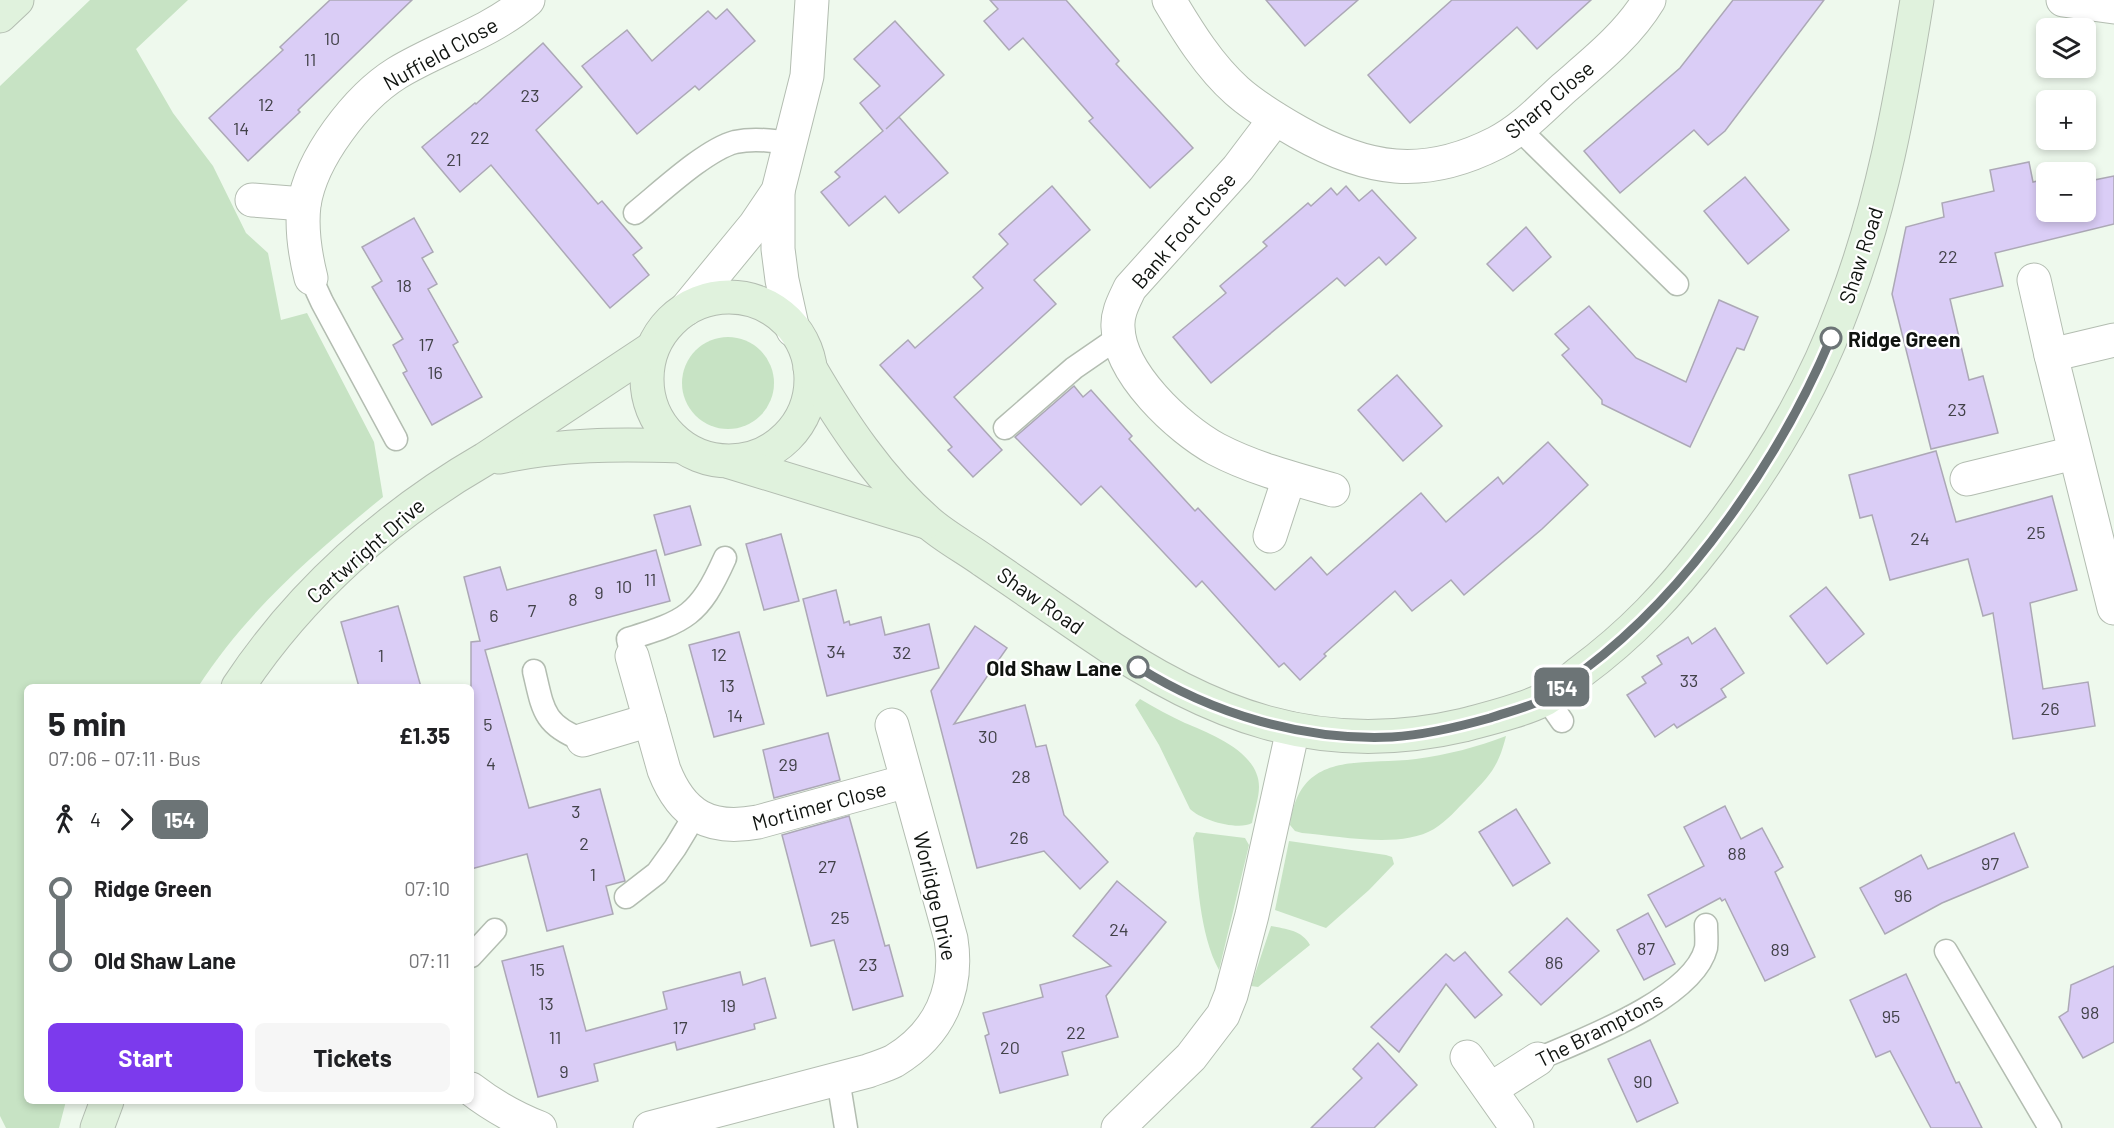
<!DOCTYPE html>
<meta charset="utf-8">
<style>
:root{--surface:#fff;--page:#f6f6f6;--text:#202124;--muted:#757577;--accent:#7c3aed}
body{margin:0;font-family:Barlow,sans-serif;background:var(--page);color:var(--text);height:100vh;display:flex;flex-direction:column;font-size:22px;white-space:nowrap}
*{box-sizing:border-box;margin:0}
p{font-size:20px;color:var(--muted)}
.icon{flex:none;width:33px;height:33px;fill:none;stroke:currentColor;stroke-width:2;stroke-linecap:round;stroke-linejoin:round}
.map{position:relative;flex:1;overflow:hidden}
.panel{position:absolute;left:24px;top:684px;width:450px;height:420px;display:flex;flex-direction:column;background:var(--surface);border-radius:9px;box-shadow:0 3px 9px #0003}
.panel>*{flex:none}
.badge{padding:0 12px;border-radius:9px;font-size:21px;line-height:39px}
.tools{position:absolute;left:2036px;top:18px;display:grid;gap:12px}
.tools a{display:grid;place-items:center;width:60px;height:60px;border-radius:9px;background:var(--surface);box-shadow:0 3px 9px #0003;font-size:30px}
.map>.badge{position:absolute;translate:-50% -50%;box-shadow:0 0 0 3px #fff}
.legs{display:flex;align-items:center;gap:9px;height:66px;padding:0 24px;font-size:20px}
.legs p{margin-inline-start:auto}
.summary{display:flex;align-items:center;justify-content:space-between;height:102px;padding:0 24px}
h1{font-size:33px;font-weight:700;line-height:45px}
.button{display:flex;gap:12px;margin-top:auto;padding:12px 24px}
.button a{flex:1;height:69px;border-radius:9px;background:var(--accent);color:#fff;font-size:24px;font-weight:700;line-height:69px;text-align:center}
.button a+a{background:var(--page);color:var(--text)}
ul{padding:0 24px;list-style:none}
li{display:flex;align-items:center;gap:21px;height:72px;font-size:22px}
li i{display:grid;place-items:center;width:9px;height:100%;margin:0 8px;background:currentColor}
li i::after{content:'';width:15px;height:15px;margin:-8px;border:4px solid;border-radius:50%;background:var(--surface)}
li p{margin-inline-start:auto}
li:first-child i{background:linear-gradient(#0000 50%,currentColor 0)}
li:last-child i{background:linear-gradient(currentColor 50%,#0000 0)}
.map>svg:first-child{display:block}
.green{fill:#c7e3c4}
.building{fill:#dacdf6;stroke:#aca8b6;stroke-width:1.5}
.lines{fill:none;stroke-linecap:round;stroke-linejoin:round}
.lane-casing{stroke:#b3bdb1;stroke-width:25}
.street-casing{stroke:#b3bdb1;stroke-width:35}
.secondary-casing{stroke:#b3bdb1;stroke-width:35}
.lane{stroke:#fff;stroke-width:22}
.street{stroke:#fff;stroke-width:33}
.secondary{stroke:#e0f2dd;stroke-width:33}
.line-1-casing{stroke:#fff;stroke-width:14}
.line-1{stroke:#6c7476;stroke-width:9}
.stop-1-dot{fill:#fff;stroke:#6c7476;stroke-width:3}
.labels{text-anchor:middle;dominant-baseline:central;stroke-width:4.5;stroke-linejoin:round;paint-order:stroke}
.number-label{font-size:18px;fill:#424249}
.street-label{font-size:21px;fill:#0f130f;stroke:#fff}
.stop-label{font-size:21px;font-weight:bold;fill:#0f130f;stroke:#fff;text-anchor:start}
</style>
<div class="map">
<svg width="2114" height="1128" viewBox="0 0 2114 1128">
<rect width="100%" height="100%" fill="#eef9ed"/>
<!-- green -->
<g class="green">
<path d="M 90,0 L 188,0 L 136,49 L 173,113 L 213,166 L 246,233 L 268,253 L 281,320 L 307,313 L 374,442 L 383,497 C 313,554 247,611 198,687 L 27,687 L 27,1101 L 66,1101 L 59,1128 L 6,1128 L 0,1116 L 0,86 Z"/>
<circle cx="728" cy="383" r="46"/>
<path d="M 1140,699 C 1155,708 1170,716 1185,723 C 1211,734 1259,752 1259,787 C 1259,798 1254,812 1252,823 C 1238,831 1201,820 1190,809 L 1159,745 L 1135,705 Z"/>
<path d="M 1506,736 C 1498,768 1490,775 1468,798 C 1457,809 1447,821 1434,829 C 1401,849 1339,836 1302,833 L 1295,831 L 1290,825 C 1300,749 1360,766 1416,759 C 1447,755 1477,747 1506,736 Z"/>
<path d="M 1196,832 L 1245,838 L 1249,845 L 1219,970 C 1199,933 1198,879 1193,838 Z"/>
<polygon points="1289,841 1386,855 1392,857 1394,864 1369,890 1326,928 1275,910"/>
<path d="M 1271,926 C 1286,929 1302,930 1310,945 L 1258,987 L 1251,986 Z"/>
</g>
<!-- building -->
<g class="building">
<polygon points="330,0 412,0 298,110 300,112 248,161 209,118 283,50 280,47"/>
<polygon points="990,0 1066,0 1119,61 1116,64 1193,148 1150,188 1089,121 1093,118 1023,38 1009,50 984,21 998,9"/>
<polygon points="1266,0 1358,0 1305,46"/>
<polygon points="1452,0 1591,0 1537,49 1517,27 1410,123 1368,75"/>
<polygon points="1733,0 1824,0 1725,131 1708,145 1694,130 1620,193 1584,151 1680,68"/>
<polygon points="727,9 755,41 699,90 695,86 637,134 582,66 627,30 652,61 708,11 716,19"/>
<polygon points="895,21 944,75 886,129 899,117 948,173 899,213 885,196 849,226 821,192 840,177 835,172 883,131 860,103 880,86 854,59"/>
<polygon points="543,43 582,87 536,130 598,204 602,201 642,248 633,255 649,275 610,308 491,165 460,192 422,147 475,103 476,104"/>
<polygon points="2029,162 2033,182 2046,179 2046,212 2085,212 2085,172 2073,172 2086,169 2089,181 2114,176 2114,224 1995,253 2003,286 1950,299 1969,380 1983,376 1998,433 1931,449 1892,294 1906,227 1944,217 1942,203 1994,191 1990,170"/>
<polygon points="1745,177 1789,230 1748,264 1704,211"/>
<polygon points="1052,186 1090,230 1034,280 1056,304 954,397 1002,450 973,477 948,450 952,447 880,365 908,340 915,348 983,288 973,277 1008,244 999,234"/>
<polygon points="1346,186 1359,201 1372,190 1416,238 1386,265 1379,257 1345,286 1337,278 1211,383 1173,337 1226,293 1220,286 1267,246 1263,242 1308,203 1311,206 1331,188 1337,195"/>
<polygon points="414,218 433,252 422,258 437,284 428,289 458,342 453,345 482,397 432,425 403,373 407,371 393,345 403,339 372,287 382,281 362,247"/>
<polygon points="1526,227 1551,257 1513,291 1487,264"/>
<polygon points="1719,300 1758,317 1744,350 1737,348 1690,447 1602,404 1602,400 1562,355 1569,349 1555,334 1589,306 1636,358 1686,382"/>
<polygon points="1397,375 1442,426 1403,461 1358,410"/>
<polygon points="1074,386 1083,397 1091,390 1132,436 1129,439 1195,511 1198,508 1275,590 1311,557 1327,575 1421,493 1446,522 1498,477 1503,484 1548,442 1588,485 1542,529 1464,595 1451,580 1412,611 1395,591 1324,654 1326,656 1300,680 1284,663 1279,667 1202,581 1196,587 1101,486 1081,505 1015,437"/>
<polygon points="1936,451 1956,522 2052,496 2077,590 2030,603 2043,689 2088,682 2095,726 2013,739 1993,613 1983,616 1968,559 1890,580 1872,515 1860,518 1849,475"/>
<polygon points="690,506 701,545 665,555 654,515"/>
<polygon points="781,534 799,601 764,610 746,544"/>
<polygon points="656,550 670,601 485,650 529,808 600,789 625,881 606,886 613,914 547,931 527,854 471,869 471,642 480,641 464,577 500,567 507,590"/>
<polygon points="1826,587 1864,634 1827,664 1790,616"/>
<polygon points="836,590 844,623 849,621 850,625 881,617 885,635 929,624 939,668 827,696 803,599"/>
<polygon points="398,606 421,687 359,687 341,622"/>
<polygon points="975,626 1007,648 954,724 1025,705 1036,747 1046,745 1064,815 1108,862 1080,889 1044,851 977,868 931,691"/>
<polygon points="1715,628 1744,673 1721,689 1726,697 1677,728 1674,724 1655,737 1627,695 1646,683 1642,677 1662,664 1657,656 1688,637 1692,644"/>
<polygon points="739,632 764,724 714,737 689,645"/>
<polygon points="828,733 840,780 774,798 763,750"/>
<polygon points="1725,806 1741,839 1762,828 1783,867 1775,872 1815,957 1765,981 1725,899 1722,901 1720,898 1666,927 1648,895 1704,866 1684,827"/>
<polygon points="1516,809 1550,863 1513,886 1479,832"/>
<polygon points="849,816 885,946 889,945 903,996 853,1010 834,940 811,946 782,835"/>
<polygon points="2014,833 2028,867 1942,903 1885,934 1860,888 1921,855 1928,869"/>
<polygon points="1117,881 1166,922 1106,996 1118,1037 1062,1052 1068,1075 1000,1093 985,1036 989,1034 983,1013 1043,997 1040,985 1111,966 1073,936"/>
<polygon points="1648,913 1675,964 1644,980 1617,930"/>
<polygon points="1567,918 1599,951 1541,1005 1509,972"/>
<polygon points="563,946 586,1031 667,1009 663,992 740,972 743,985 765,978 776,1018 754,1024 755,1029 677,1050 675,1042 594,1064 598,1081 538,1097 502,961"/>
<polygon points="1465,952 1502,995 1475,1018 1446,984 1399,1052 1371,1027 1446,954 1454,961"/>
<polygon points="2114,966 2114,1042 2083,1058 2059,1017 2068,1011 2071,985"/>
<polygon points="1906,974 1956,1083 1959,1082 1982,1128 1931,1128 1890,1051 1876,1057 1850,1000"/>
<polygon points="1650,1040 1678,1103 1637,1122 1608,1059"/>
<polygon points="1378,1043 1417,1085 1374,1128 1311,1128 1362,1078 1353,1069"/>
</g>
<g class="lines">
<!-- lane casing -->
<g class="lane-casing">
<g id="lane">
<polyline points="1518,128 1677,284"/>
<path d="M 635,213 C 660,193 705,150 735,142 C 754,138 772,140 791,144"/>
<polyline points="311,278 322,302 396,439"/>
<polyline points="1005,428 1074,368 1119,337"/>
<path d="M 632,656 L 628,639 C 686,621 699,616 725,558"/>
<path d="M 534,671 C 543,709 543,725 583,740"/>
<polyline points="1546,698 1562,721"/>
<polyline points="626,897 657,873 675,848 695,815"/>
<polyline points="1946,951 2050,1128"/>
<polyline points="471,956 495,930"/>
<path d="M 1538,1059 C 1582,1040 1693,999 1706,948 C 1707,941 1706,932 1706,925"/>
<polyline points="838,1079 846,1128"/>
</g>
</g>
<!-- street casing -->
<g class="street-casing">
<g id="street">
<path d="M 1169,0 C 1188,32 1209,66 1237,91 C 1255,107 1277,120 1298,132 C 1367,171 1423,180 1496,143 C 1522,130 1543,107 1564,88 C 1594,62 1628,35 1649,0"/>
<polyline points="2063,0 2114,7"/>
<path d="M 1275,119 L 1238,168 L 1130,288 C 1124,301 1117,313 1118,327 C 1119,373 1178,428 1216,449 C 1252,468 1294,479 1333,490"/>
<polyline points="778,191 778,249 782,280 793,330"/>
<polyline points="252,200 304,204"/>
<path d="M 311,278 C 305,254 301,230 304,205 C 311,158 357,98 397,73 C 440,47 490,33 528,0"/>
<polyline points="2034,280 2051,355"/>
<polyline points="686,309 755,225 778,191 807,76 812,0"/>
<polyline points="2114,340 2051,355 2114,608"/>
<polyline points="1967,479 2074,453"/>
<polyline points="1270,536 1289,478"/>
<path d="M 632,656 L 664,770 C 682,816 710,831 758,822 L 907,781"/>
<polyline points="583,740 650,720"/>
<polyline points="1467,1057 1517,1128"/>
<path d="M 471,1089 C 493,1106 514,1118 540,1128"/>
<polyline points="1491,1089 1538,1059"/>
<path d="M 650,1128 L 868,1071 C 876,1068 886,1065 894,1061 C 939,1034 959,990 951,939 L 892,725"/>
<polyline points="1118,1128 1191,1057 1223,1015 1231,995 1252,915 1293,729"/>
</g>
</g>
<!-- secondary casing -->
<g class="secondary-casing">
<g id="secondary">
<polyline points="0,16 17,0"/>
<circle cx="729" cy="379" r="82"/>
<path d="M 810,368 C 842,423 879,479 928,522 C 945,537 966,548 984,561 C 1019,585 1054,609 1089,633 C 1207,715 1319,759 1464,725 C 1490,718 1521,711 1545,699 C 1557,692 1568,682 1579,673 C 1632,634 1670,593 1710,541 C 1765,470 1813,390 1844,305 C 1882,205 1900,105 1917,0"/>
<path d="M 499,457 C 562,444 616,444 680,446"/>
<polyline points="730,462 926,522"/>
<path d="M 238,687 C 300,593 388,515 485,459 L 651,349"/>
<polyline points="97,1128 107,1101"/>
</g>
</g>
<!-- lane -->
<use href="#lane" class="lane"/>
<!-- street -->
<use href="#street" class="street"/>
<!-- secondary -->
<use href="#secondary" class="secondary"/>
</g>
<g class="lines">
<!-- line-1 casing -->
<g class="line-1-casing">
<path id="line-1" d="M 1138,667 C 1212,714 1304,741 1392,737 C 1424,735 1458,727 1490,718 C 1508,712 1528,707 1545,699 C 1559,691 1573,679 1585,669 C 1689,591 1781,457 1831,338"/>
</g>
<!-- line-1 -->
<use href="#line-1" class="line-1"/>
</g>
<!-- markers -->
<g class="stop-1-dot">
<circle cx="1831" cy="338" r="10"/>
<circle cx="1138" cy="667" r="10"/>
</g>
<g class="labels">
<!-- number labels -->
<g class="number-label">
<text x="332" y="38">10</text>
<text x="310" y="59">11</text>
<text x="530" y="95">23</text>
<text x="266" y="104">12</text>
<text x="241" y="128">14</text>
<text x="480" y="137">22</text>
<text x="454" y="159">21</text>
<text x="1948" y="256">22</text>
<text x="404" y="285">18</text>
<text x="426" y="344">17</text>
<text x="435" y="372">16</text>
<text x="1957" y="409">23</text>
<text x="2036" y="532">25</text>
<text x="1920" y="538">24</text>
<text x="650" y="579">11</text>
<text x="624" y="586">10</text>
<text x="599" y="592">9</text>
<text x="573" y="599">8</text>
<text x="532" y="610">7</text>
<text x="494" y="615">6</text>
<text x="836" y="651">34</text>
<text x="902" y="652">32</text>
<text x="719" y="654">12</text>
<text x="381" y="655">1</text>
<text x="1689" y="680">33</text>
<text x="727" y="685">13</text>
<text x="2050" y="708">26</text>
<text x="735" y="715">14</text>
<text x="488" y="724">5</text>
<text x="988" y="736">30</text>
<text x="491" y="763">4</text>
<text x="788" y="764">29</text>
<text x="1021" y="776">28</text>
<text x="576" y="811">3</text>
<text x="1019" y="837">26</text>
<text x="584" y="843">2</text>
<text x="1737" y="853">88</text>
<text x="1990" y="863">97</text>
<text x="827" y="866">27</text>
<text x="593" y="874">1</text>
<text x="1903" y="895">96</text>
<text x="840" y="917">25</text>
<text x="1119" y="929">24</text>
<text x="1646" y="948">87</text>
<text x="1780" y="949">89</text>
<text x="1554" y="962">86</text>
<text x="868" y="964">23</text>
<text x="537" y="969">15</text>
<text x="546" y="1003">13</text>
<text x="728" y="1005">19</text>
<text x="2090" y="1012">98</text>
<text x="1891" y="1016">95</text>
<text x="680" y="1027">17</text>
<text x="1076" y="1032">22</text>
<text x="555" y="1037">11</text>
<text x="1010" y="1047">20</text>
<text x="564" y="1071">9</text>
<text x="1643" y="1081">90</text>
</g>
<!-- street labels -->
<g class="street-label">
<text transform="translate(440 53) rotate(-29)">Nuffield Close</text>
<text transform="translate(1549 99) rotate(-40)">Sharp Close</text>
<text transform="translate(1183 230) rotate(-49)">Bank Foot Close</text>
<text transform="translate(1860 255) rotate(-72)">Shaw Road</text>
<text transform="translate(365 550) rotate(-41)">Cartwright Drive</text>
<text transform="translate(1041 600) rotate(35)">Shaw Road</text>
<text transform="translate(819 805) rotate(-15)">Mortimer Close</text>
<text transform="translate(936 896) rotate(77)">Worlidge Drive</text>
<text transform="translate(1599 1029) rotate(-27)">The Bramptons</text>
</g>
<!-- stop labels -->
<g class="stop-label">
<text x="1848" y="338">Ridge Green</text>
<text x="1122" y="667" text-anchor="end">Old Shaw Lane</text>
</g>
</g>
</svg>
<div class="tools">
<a><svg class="icon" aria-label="layers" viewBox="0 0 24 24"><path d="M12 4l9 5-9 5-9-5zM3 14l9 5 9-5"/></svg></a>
<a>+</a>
<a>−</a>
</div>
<b class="badge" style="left:1562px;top:687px;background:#6c7476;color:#fff">154</b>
<section class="panel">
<div class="summary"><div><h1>5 min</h1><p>07:06 – 07:11 · Bus</p></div><b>£1.35</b></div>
<div class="legs"><svg class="icon" aria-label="walk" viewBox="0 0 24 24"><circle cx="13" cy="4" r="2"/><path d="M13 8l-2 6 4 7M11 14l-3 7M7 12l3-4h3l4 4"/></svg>4<svg class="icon" aria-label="forward" viewBox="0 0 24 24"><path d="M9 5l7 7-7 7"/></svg><b class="badge" style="background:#6c7476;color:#fff">154</b></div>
<ul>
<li><i style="color:#6c7476"></i><b>Ridge Green</b><p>07:10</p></li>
<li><i style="color:#6c7476"></i><b>Old Shaw Lane</b><p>07:11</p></li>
</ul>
<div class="button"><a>Start</a><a>Tickets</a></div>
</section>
</div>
